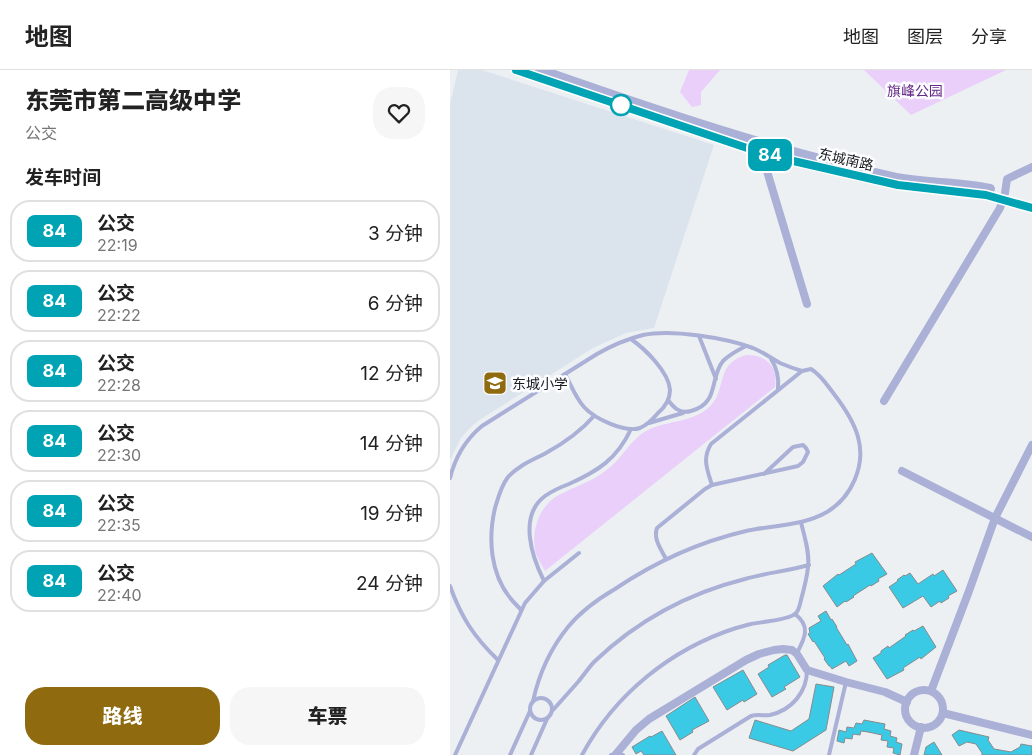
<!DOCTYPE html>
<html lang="zh">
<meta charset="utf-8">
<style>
:root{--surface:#fff;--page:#f6f6f6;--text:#222;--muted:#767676;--line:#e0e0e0;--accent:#8f6a0f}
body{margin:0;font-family:Inter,"Noto Sans SC",sans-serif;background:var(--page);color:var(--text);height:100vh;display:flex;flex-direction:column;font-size:19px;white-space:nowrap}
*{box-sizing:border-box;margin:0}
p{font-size:16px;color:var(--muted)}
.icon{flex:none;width:28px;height:28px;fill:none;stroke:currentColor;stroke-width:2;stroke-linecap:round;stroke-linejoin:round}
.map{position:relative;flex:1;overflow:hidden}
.side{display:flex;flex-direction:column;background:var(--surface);width:450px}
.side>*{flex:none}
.badge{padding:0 10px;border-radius:8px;font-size:18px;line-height:32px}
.map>.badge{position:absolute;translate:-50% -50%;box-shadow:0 0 0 2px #fff}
h2{padding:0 25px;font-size:19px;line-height:45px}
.round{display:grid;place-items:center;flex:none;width:52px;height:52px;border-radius:20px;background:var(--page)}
.overview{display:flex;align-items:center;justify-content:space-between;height:85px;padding:0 25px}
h1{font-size:24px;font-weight:800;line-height:38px}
.cta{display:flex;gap:10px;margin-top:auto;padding:10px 25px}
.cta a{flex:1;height:58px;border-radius:20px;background:var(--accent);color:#fff;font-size:20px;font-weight:800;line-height:58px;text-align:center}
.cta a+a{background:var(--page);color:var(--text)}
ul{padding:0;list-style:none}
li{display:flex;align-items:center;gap:15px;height:62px;margin:0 10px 8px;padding:0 15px;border:2px solid var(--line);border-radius:20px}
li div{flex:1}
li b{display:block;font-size:19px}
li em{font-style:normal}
li .badge{min-width:55px;font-weight:700;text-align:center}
header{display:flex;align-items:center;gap:30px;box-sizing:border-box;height:70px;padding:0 25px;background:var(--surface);border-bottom:1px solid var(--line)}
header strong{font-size:24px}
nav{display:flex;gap:28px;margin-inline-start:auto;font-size:18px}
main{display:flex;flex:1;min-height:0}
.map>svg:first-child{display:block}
.built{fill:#dbe4ed}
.green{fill:#eacffa}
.building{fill:#3acae6;stroke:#878b8c}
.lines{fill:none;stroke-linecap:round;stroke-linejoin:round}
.service{stroke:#abb0d7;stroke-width:4}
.minor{stroke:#abb0d7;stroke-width:8}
.tertiary{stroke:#abb0d7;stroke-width:10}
.line-casing{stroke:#fff;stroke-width:11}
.line{stroke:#00a3b4;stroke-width:8}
.stop-dot{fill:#fff;stroke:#00a3b4;stroke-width:2.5}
.labels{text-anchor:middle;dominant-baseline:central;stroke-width:5;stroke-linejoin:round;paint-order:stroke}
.park-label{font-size:14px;fill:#682a87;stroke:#fbfdff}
.street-label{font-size:14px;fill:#1a1b1c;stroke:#fbfdff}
.poi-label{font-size:14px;fill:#1a1b1c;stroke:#fbfdff;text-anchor:start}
</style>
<header>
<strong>地图</strong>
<nav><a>地图</a><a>图层</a><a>分享</a></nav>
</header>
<main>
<section class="side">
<div class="overview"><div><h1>东莞市第二高级中学</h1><p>公交</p></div><a class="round"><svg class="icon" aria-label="heart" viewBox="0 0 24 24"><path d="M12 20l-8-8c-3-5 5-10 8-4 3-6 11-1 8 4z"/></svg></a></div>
<h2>发车时间</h2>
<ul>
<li><span class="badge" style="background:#00a3b4;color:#fff">84</span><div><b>公交</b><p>22:19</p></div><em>3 分钟</em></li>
<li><span class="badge" style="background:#00a3b4;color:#fff">84</span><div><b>公交</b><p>22:22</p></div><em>6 分钟</em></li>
<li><span class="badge" style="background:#00a3b4;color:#fff">84</span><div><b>公交</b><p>22:28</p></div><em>12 分钟</em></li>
<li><span class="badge" style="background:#00a3b4;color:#fff">84</span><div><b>公交</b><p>22:30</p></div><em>14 分钟</em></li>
<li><span class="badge" style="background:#00a3b4;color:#fff">84</span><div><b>公交</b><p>22:35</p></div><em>19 分钟</em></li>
<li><span class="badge" style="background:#00a3b4;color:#fff">84</span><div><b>公交</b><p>22:40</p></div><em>24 分钟</em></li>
</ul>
<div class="cta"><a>路线</a><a>车票</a></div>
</section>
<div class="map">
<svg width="582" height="685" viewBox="0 0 582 685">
<rect width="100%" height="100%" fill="#edf0f3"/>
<!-- built -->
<polygon class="built" points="8,0 32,0 264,75 204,258 176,263 143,278 28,351 20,358 11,368 0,390 0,34"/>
<!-- green -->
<g class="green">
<polygon points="239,0 270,0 251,22 251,35 242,37 230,22"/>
<polygon points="414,0 556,0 461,45"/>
<path d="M 297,285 C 317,285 328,297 325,317 L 95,501 C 92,495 88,490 86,484 C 80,463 89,435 109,425 C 126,416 144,411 159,398 C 174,386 182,367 200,359 C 218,351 241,352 257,339 C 279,322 263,293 297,285 Z"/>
</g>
<!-- building -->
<g class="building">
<polygon points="422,483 437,504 428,509 429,511 421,516 420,515 403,526 404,527 396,532 395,531 387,537 373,516 388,504 389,505 406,494 405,492"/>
<polygon points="493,500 507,521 498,526 499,528 491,533 490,531 481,537 473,526 453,538 439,517 448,511 447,510 454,505 455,506 460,503 468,514 483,504 484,506"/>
<polygon points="376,541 381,550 382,549 387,557 386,557 397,575 398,574 407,591 399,596 396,591 382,599 380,596 379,596 374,589 375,588 364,571 363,572 358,564 360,563 359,558 371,551 368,546"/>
<polygon points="473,556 486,577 471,589 470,587 453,598 454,600 437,609 423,588 431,583 431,581 438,576 439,578 456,566 455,565 463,560 464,561"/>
<polygon points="335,585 337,585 350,607 334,617 336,619 322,627 308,604 319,597 318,595"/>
<polygon points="293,600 307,624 294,632 293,630 277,640 263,617"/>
<polygon points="366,614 384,617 376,660 343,681 299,668 305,650 341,661 359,649"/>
<polygon points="245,627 259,651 242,660 243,662 230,670 216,646"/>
<polygon points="414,650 435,654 434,659 441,661 440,666 447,668 446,672 452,674 450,685 443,683 444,678 437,677 438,671 431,670 432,665 418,662 411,661 410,665 403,664 402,669 395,668 394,673 387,671 389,660 396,662 397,657 404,658 406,653 412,654"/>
<polygon points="509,660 539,667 538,670 544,679 561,682 570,677 571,674 582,676 582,685 532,685 532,683 526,674 517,672 509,676 502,665"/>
<polygon points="212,661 226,685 194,685 191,681 186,684 182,677 200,666 201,667"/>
<polygon points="484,672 492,685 474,685 476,677"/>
</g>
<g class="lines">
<!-- service -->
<g class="service">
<polyline points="249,266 266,309"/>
<path d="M 321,289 C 327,298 329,308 328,319"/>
<path d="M 115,304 C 121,315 126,328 134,337 C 145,349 175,363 190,358 C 197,355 203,349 208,343 C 215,337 220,329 220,320 C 219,302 195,279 181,269"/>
<path d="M 218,330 C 224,338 230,344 241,341 C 270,333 259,308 273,291 C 279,285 288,280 296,276"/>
<polyline points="199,353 233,343"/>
<path d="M 0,408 C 5,388 15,370 32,356 L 147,284 C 161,276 177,269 193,265 C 222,259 276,268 303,278 C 313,282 321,288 330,293 C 337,296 345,299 352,301"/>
<path d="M 216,489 C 211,479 203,469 207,458 L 255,419 L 262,415 L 348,396 L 353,392 L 358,382 L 356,378 L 353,375 L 343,377 L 314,404"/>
<path d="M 94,511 C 82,487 68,446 95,426 C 102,421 111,417 119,414 C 148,401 167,389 181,359"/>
<path d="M 0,516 C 11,547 24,567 48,590"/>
<path d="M 71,540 C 68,536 64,533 61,529 C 40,504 38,468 45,438 C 48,428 51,416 58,407 C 69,395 83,390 96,383 C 114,373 131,361 144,346"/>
<path d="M 345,544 C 361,556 355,568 347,583"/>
<circle cx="91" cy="639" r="11"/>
<path d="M 83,631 C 89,604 100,579 118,557 C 131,541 148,529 165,519 C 205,492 249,472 296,461 C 323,455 353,456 377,442 C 402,427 416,395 408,367 C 404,352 394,337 384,324 C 377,315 371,305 361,299 L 352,301 L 261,374 C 252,389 257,399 262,415"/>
<path d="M 103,640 C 111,631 120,621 128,612 C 134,605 139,597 145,591 C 187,551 239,523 295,509 C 316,503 337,501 359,495"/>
<polyline points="5,685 75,533 94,511 129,483"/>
<polyline points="60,685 80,641"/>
<polyline points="81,685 97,649"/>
<path d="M 132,685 C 165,624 221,579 286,558 C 291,557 296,555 301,554 C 311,552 338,550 345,544 C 349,541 350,534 351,530 C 354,519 357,508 358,497 C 360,482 354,466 351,452"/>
<polyline points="161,685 166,684 173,685"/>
<path d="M 244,685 L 248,679 L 301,646 C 308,644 314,646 320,645 C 342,640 357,622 357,600"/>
<polyline points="379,685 396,612"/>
</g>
<!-- minor -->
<g class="minor">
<polyline points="310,78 357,234"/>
<polyline points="434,331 550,138 555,123 557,109 582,97"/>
<polyline points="452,401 582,467"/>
<circle cx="474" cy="639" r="19"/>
<polyline points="481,621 519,521 545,448 582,375"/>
<polyline points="493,643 582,665"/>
<polyline points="166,684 186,660 199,649 296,590 309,584 324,580 333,579 342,580 347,584 357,600 396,612 435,622 457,632"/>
<polyline points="464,685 471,657"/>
</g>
<!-- tertiary -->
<g class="tertiary">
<polyline points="66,0 300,79 339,90 448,115 536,125 582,138"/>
<path d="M 90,0 C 207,41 325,81 446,108 C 477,114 509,112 540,119"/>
</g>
</g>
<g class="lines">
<!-- line casing -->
<g class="line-casing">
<polyline id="line" points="66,0 300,79 339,90 448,115 536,125 582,138"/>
</g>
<!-- line -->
<use href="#line" class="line"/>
</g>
<!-- icons -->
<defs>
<g id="school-square" transform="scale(1.25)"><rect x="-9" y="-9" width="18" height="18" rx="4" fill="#8f6a0f" stroke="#fbfdff"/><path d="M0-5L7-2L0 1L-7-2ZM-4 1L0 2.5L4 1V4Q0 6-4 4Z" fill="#fff"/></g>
</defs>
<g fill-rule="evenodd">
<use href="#school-square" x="45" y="313"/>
</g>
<!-- markers -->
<circle class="stop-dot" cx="171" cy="35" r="10"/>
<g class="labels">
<!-- park labels -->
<g class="park-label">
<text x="465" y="20">旗峰公园</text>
</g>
<!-- street labels -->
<g class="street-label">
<text transform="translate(396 89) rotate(13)">东城南路</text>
</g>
<!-- poi labels -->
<g class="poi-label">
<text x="62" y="313">东城小学</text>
</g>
</g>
</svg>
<b class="badge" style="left:320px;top:85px;background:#00a3b4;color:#fff">84</b>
</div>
</main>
